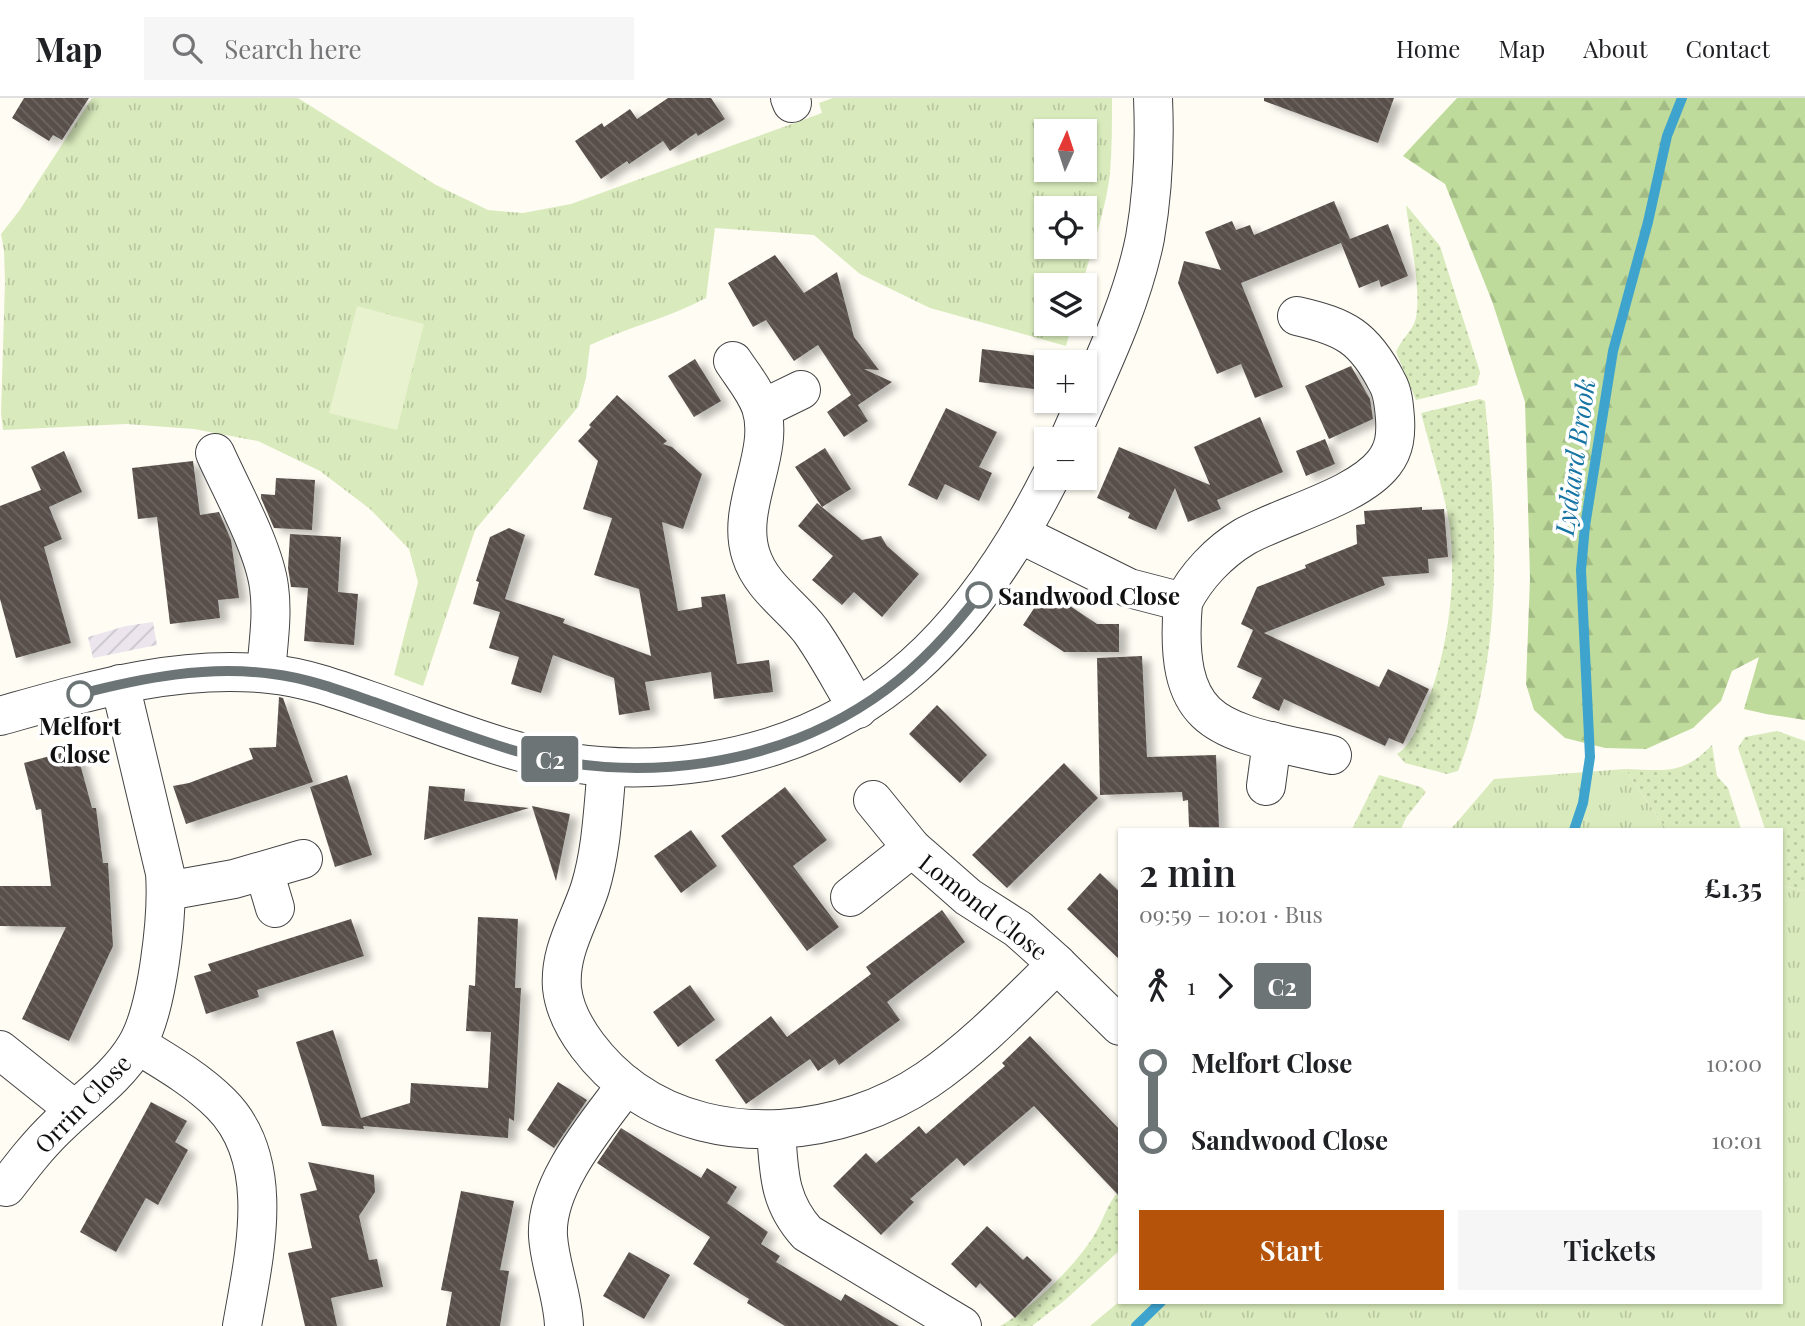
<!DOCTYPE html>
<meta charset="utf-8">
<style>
:root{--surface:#fff;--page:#f6f6f6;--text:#202124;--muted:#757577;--line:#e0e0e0;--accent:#b45309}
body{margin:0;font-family:"Playfair Display",serif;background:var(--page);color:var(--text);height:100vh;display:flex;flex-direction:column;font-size:26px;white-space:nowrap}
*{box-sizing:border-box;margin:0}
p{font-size:23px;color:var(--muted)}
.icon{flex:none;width:38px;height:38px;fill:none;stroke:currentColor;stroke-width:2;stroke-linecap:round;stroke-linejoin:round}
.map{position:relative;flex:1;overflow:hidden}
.drawer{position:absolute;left:1118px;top:730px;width:665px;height:476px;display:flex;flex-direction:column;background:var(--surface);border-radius:0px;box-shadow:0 2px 5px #0004}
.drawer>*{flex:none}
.badge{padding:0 14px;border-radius:5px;font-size:24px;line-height:46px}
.needle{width:46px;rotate:3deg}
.fabs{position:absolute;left:1034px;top:21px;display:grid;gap:14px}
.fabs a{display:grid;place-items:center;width:63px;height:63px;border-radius:0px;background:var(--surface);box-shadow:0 2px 5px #0004;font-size:35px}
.map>.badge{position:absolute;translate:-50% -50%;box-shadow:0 0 0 4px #fff}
.legs{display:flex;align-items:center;gap:10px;height:77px;padding:0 21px;font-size:23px}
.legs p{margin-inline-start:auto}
.headline{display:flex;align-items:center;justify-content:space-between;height:119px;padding:0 21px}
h1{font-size:38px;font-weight:600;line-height:52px}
.button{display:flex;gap:14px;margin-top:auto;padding:14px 21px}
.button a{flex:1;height:80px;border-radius:0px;background:var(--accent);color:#fff;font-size:28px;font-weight:600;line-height:80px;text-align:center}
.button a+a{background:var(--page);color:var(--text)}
ul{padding:0 21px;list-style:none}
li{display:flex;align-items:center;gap:24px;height:77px;font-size:26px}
li i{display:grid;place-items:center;width:10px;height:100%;margin:0 9px;background:currentColor}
li i::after{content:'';width:18px;height:18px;margin:-9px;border:5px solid;border-radius:50%;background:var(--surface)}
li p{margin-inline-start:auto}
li:first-child i{background:linear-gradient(#0000 50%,currentColor 0)}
li:last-child i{background:linear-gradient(currentColor 50%,#0000 0)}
header{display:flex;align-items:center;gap:42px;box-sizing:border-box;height:98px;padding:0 35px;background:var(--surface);border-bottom:2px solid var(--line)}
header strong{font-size:33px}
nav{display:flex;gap:38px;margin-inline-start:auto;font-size:24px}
.search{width:490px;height:63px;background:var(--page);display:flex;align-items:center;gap:18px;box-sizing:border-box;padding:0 24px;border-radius:0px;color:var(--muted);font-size:26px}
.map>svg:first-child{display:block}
.industrial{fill:url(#industrial-furrows)}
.grass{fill:url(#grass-dots)}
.forest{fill:url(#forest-firs)}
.park{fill:url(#park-tufts);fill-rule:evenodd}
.pitch{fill:#e9f2ce}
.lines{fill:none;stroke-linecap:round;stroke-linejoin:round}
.stream{stroke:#3ea4ce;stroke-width:10}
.building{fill:url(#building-back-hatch);filter:url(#shadow)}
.minor-casing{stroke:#434343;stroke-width:40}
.minor{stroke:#fff;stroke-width:38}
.line-1-casing{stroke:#fff;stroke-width:16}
.line-1{stroke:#6c7476;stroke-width:10}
.stop-1-dot{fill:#fff;stroke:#6c7476;stroke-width:3.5}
.labels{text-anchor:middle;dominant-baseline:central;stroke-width:7;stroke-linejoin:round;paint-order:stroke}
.stop-label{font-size:24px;font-weight:bold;fill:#101010;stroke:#fff;text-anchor:start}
.street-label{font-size:24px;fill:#101010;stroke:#fff}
.water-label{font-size:26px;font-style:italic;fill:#1775a4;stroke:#fff}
</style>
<header>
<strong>Map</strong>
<div class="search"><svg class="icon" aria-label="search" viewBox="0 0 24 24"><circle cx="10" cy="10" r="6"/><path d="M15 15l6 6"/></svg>Search here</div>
<nav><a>Home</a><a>Map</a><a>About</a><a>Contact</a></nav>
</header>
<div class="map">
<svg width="1805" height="1228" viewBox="0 0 1805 1228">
<defs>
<pattern id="industrial-furrows" width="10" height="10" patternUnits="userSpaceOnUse" patternTransform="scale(1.75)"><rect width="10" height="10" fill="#ece5ee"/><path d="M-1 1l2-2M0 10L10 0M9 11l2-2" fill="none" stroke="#c9c3cb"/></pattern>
<pattern id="grass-dots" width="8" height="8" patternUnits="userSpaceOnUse" patternTransform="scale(1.75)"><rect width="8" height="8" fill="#d9ebbc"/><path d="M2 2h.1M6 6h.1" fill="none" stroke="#b9c8a1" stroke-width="1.8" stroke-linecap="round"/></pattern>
<pattern id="forest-firs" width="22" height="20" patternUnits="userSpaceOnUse" patternTransform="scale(1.75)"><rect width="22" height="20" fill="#bfdb9b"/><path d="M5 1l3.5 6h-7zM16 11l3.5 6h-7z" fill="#a3bb84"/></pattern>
<pattern id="park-tufts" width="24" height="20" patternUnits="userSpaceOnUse" patternTransform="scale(1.75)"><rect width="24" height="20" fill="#d9ebbc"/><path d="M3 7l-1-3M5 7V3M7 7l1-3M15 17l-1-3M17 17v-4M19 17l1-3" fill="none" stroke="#b9c8a1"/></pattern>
<pattern id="building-back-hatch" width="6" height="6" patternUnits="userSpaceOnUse" patternTransform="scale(1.75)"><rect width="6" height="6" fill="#59504c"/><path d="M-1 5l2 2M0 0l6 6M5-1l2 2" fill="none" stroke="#6c6561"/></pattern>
<filter id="shadow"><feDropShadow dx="8" dy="4.5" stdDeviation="3.5" flood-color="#0004"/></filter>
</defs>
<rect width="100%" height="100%" fill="#fffcf4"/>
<!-- industrial -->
<polygon class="industrial" points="153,524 157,547 93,560 88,539 126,528"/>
<!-- grass -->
<g class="grass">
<path d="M 1406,107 L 1440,148 L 1480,274 L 1477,287 L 1416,302 L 1396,254 C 1401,242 1409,236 1414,226 C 1424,203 1409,134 1406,107 Z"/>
<path d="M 1480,301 L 1485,303 C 1497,427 1505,555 1458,673 L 1447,676 L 1405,665 L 1397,656 C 1412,647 1417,628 1424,612 C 1449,555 1460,470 1446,408 C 1439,377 1429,346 1421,315 Z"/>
<polygon points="1777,633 1805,643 1805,793 1783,788 1782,732 1765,731 1738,650 1745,639"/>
<path d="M 1712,647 L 1717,678 L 1728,690 L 1741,731 L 1666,731 L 1625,671 C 1664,672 1682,678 1712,647 Z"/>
<polygon points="1379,677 1421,689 1426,694 1406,720 1401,731 1352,731"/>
<path d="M 1120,1092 L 1120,1152 L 1064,1203 L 1032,1228 L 1000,1228 C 1032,1210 1078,1166 1096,1134 C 1106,1117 1106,1107 1120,1092 Z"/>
</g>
<!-- forest -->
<polygon class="forest" points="1457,0 1805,0 1805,622 1766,616 1744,611 1759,559 1732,573 1721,603 1693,630 1646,651 1605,650 1565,640 1534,612 1526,586 1530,480 1525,304 1492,203 1445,86 1403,58"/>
<!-- park -->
<g class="park">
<path d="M 92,0 L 298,0 L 436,87 L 488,112 L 523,115 L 571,106 L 822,15 L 819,5 L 833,0 L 1112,0 C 1112,25 1112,51 1110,76 C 1105,114 1092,151 1082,187 L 1046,187 L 1046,226 L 1072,226 L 1066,248 L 930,210 L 860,176 L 814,137 L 715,130 L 706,200 C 669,220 628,229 590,247 L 586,280 L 578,309 L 475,432 L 423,588 L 394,577 L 418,484 L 409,451 L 370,411 L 320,373 L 258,343 L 194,331 L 126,326 L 3,332 L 1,315 L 5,184 L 4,153 L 1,136 L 19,113 ZM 1046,33 L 1085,33 L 1085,72 L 1046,72 ZM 1046,110 L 1085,110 L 1085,149 L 1046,149 Z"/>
<polygon points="1625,671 1666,731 1451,731 1494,681"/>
<polygon points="1783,788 1805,793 1805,1228 1090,1228 1120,1203 1782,1204"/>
</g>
<!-- pitch -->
<polygon class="pitch" points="357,208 424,226 397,332 329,315"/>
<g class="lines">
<!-- stream -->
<g class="stream">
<polyline points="1574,732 1583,705 1590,659 1581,472 1585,428 1613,253 1648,124 1667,38 1682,0"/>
<polyline points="1136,1228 1161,1204"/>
</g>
</g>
<!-- building -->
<g class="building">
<polygon points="24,0 89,0 62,42 53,37 49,43 12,20"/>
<polygon points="668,0 711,0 725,21 698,38 696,35 670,53 663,43 629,66 627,63 601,81 575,43 602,25 604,29 630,11 637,21"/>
<polygon points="1264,0 1394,0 1378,45 1264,3"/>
<polygon points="1334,103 1350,141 1388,126 1408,178 1381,189 1379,182 1359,190 1341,145 1241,185 1283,289 1255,300 1241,266 1217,276 1178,185 1184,163 1221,172 1205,134 1232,123 1236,132 1250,127 1254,137"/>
<polygon points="775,157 804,195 837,174 854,239 879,272 864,271 892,284 858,307 868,323 844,339 827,314 851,297 818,247 794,263 766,222 753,229 728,185"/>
<polygon points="982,251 1038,258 1034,291 979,284"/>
<polygon points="695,261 721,303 694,319 668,278"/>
<polygon points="1351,268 1370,301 1373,321 1329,341 1305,288"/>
<polygon points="617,297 667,343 663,346 672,349 702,376 683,431 662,424 678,513 702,509 701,499 725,496 737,566 769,562 773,594 714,601 711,574 645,584 650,612 619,617 614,580 553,557 541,595 511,586 519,559 489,550 500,514 473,506 479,484 476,483 490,439 509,430 525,437 505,501 565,521 563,525 651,558 639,491 594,477 612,420 583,411 598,363 578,343 591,329 589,327"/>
<polygon points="946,310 997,334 979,369 992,375 979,403 945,386 937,402 908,387"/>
<polygon points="1260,319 1283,374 1217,402 1221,411 1188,424 1175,390 1156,432 1128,420 1130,415 1097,400 1119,349 1210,387 1194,349"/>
<polygon points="1325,341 1335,366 1306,378 1296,353"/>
<polygon points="825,350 851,391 822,409 795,369"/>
<polygon points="64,353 82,394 49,409 62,441 44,449 71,545 16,560 0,501 0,408 41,392 31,369"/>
<polygon points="193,363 200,417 219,414 231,442 239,500 218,502 220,520 170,526 157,419 138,421 132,370"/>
<polygon points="276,380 315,382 312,432 274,430 261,400 261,396 275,397"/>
<polygon points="817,405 862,442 881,438 887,448 919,476 882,519 854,494 842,507 812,482 833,458 798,428"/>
<polygon points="1422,409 1422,412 1444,411 1448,459 1428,461 1429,475 1382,479 1385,487 1264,535 1379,589 1388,571 1429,591 1403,646 1389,640 1385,648 1284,601 1279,613 1252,600 1262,580 1237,569 1253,532 1241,526 1257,489 1306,470 1305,467 1357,446 1356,427 1365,426 1364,413"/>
<polygon points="290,436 341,439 338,494 358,496 354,547 304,543 308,490 291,489 288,470"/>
<polygon points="1046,492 1097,526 1119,526 1119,554 1064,554 1023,527"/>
<polygon points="1142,558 1147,659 1216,657 1219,729 1189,729 1188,702 1183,703 1182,694 1100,697 1097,560"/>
<polygon points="279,599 283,600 313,684 186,726 173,688 189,685 253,661 249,650 276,649"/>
<polygon points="937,607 987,657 960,685 909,636"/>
<polygon points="76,651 92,710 96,710 103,765 108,765 113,848 69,943 22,921 66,829 0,828 0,788 51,788 41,711 36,712 24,665"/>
<polygon points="1064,665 1098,700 1007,790 972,757"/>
<polygon points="347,677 372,757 335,769 310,689"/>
<polygon points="429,688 465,691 464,703 529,710 424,742"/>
<polygon points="785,689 827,742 793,768 839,829 807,853 721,738"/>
<polygon points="532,708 570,716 556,783"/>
<polygon points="691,732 717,768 681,795 654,758"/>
<polygon points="1100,775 1120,794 1120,862 1067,811"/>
<polygon points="942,812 965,844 887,904 900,922 839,967 835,961 818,973 810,961 746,1006 715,962 771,918 787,939 871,876 866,869"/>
<polygon points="478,819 518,821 515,890 521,890 514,1023 509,1020 508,1040 363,1028 364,1031 322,1028 296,944 333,932 361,1020 410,1005 411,985 488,990 491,934 466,933 469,887 475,888"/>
<polygon points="351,821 364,858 257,892 259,899 206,916 194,878 211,873 208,866"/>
<polygon points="690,887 715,922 678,949 653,914"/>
<polygon points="1030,938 1120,1032 1120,1099 1034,1008 964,1068 957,1060 910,1101 914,1104 881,1137 833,1088 866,1055 876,1065 919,1028 926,1036 1005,968 1002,965"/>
<polygon points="558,984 587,1002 554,1050 527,1032"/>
<polygon points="151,1004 187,1023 175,1044 188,1052 158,1107 146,1100 116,1154 80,1134"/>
<polygon points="621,1030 701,1080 707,1070 737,1089 727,1105 768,1134 761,1146 780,1158 776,1164 841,1203 845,1196 899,1228 785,1228 747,1205 749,1201 693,1166 710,1139 597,1065"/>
<polygon points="308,1064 374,1077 375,1094 359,1118 369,1162 377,1161 383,1189 331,1200 337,1228 305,1228 288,1155 312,1150 300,1096 317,1092"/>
<polygon points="461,1093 514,1103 500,1172 509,1173 500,1228 446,1228 452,1194 441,1192"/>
<polygon points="987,1128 1023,1162 1027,1158 1052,1182 1015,1220 980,1185 976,1190 951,1166"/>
<polygon points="629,1154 670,1177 644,1221 603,1198"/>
</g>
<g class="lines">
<!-- minor casing -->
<g class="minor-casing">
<g id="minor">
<polyline points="790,0 792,5"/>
<path d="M 733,263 C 742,277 755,292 761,309 C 776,355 735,409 751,457 C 761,489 791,507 810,532 C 828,557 842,585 858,611"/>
<polyline points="762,311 801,292"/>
<path d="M 1069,341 C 1097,276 1131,210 1145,140 C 1153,94 1155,47 1153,0"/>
<path d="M 215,355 C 232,393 264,450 269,489 C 273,517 268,547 266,575"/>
<path d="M 1020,436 L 1129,490 L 1183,504 C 1196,478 1219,454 1244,439 C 1283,417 1358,399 1384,365 C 1395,351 1396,336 1395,320 C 1394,307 1393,294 1387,284 C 1364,239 1345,229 1297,218"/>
<path d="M 1183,504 C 1172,635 1224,632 1332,657"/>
<path d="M 0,618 C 89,593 176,566 270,576 C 303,579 337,591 368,602 C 415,618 462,637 510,651 C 575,671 639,674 705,664 C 877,638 975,528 1050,380"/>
<path d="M 607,669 C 603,709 602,751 590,790 C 579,824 559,853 562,890 C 566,929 602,970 633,992 C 718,1052 843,1039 927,982 C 975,949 1016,906 1057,866 L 1120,928"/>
<polyline points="1266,688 1272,643"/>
<polyline points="873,702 912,750 943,777 968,799 1018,831 1057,866"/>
<polyline points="264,773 275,810"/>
<polyline points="167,793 234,781 303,761"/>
<polyline points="850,799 912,750"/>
<path d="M 138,947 C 166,964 197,982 221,1006 C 278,1063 254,1158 242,1228"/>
<polyline points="0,952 75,1012"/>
<path d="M 776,1032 C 779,1073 778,1103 807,1135 L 962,1228"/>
<path d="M 6,1089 C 22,1068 38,1047 58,1028 C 84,1002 117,980 136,948 C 158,912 168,817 165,775 L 120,586"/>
<path d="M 564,1228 C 563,1197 550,1169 548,1138 C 545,1086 597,1027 626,987"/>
</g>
</g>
<!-- minor -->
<use href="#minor" class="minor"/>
</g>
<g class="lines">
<!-- line-1 casing -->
<g class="line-1-casing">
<path id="line-1" d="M 80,596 C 142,580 207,567 273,576 C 307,580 342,593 374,604 C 419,620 464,637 509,651 C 634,689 781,670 887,591 C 922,565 952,532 979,497"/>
</g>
<!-- line-1 -->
<use href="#line-1" class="line-1"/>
</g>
<!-- markers -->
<g class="stop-1-dot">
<circle cx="979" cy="497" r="12"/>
<circle cx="80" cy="596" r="12"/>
</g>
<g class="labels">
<!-- stop labels -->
<g class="stop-label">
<text x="998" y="497">Sandwood Close</text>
<text x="80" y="627" text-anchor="middle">Melfort<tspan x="80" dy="28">Close</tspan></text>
</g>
<!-- street labels -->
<g class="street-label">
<text transform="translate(984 808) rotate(38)">Lomond Close</text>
<text transform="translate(82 1005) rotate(-46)">Orrin Close</text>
</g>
<!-- water labels -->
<g class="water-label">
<text transform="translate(1574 359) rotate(-82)">Lydiard Brook</text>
</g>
</g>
</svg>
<div class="fabs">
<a><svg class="needle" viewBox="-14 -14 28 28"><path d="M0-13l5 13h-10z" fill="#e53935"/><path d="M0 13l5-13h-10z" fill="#757577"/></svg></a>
<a><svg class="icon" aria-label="locate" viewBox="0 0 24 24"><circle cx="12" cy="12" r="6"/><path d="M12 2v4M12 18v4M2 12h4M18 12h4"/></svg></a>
<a><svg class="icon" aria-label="layers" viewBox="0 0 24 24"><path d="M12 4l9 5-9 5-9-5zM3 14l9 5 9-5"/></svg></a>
<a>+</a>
<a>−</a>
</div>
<b class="badge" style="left:550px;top:661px;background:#6c7476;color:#fff">C2</b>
<section class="drawer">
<div class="headline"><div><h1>2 min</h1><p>09:59 – 10:01 · Bus</p></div><b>£1.35</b></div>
<div class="legs"><svg class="icon" aria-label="walk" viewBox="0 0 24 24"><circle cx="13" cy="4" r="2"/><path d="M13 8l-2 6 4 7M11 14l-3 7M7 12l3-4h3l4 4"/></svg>1<svg class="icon" aria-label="forward" viewBox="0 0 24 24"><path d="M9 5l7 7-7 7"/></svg><b class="badge" style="background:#6c7476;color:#fff">C2</b></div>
<ul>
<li><i style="color:#6c7476"></i><b>Melfort Close</b><p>10:00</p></li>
<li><i style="color:#6c7476"></i><b>Sandwood Close</b><p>10:01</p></li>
</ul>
<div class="button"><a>Start</a><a>Tickets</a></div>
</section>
</div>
